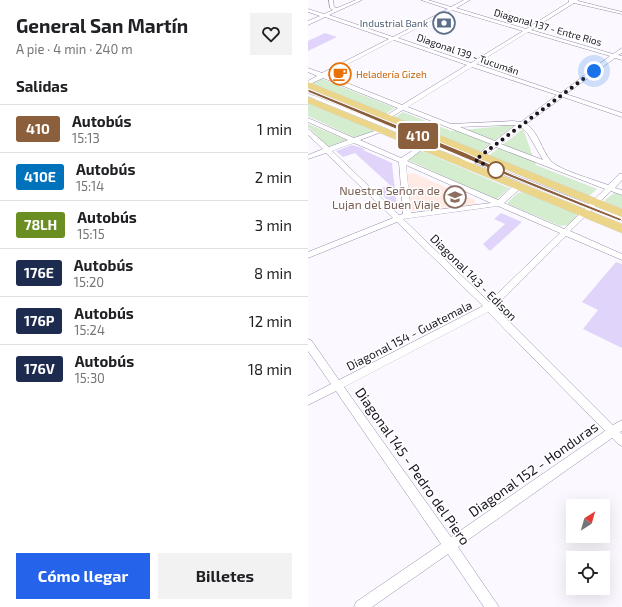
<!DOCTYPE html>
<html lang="es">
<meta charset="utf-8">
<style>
:root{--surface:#fff;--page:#f2f2f2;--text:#202124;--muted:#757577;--line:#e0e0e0;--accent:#2563eb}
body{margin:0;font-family:"Exo 2",sans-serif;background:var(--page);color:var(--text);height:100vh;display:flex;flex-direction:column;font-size:15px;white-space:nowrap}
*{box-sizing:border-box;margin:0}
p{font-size:13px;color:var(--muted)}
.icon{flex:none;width:22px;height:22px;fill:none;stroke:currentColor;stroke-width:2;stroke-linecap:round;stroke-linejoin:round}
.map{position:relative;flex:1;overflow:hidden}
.panel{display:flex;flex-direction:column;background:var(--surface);width:308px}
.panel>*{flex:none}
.badge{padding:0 8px;border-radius:3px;font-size:14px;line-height:26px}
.needle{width:26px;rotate:37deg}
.fabs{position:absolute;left:258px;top:499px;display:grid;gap:8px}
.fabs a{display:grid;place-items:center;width:44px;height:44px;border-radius:0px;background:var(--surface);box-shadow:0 4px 16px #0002;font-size:20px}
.you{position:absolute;width:20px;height:20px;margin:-10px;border:3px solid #fff;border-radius:50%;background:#1a73e8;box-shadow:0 0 0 6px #1a73e833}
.map>.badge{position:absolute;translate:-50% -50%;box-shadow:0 0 0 2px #fff}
h2{padding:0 16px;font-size:15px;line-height:36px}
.round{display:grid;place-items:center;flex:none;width:42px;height:42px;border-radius:0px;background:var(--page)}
.head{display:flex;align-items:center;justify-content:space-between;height:68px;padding:0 16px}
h1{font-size:19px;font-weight:700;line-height:30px}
.primary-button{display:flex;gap:8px;margin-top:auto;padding:8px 16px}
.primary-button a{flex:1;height:46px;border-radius:0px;background:var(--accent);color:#fff;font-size:16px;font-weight:700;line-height:46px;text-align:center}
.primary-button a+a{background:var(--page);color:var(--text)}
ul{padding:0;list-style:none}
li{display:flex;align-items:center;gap:12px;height:48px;padding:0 16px;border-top:1px solid var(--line)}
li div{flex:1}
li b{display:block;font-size:15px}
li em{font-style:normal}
li .badge{min-width:44px;font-weight:700;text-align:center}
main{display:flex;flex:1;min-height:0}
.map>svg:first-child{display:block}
.education{fill:#ffebe3}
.green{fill:#d3edce}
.building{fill:#e1d4fa}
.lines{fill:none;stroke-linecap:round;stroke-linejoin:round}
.lane-far1-casing{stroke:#968ca9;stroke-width:3}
.lane-casing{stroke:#968ca9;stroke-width:4.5}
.street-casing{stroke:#968ca9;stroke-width:1}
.primary-casing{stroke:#d6d5d7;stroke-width:1}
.lane-far1{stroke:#fff;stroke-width:2.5}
.lane{stroke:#fff;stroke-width:3.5}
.street{fill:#fff;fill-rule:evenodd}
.primary{fill:#ebd589;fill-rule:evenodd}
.line{fill:#8b5e3c;stroke:#fff}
.walk{stroke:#1a1521;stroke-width:4;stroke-dasharray:0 7.2}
.stop-dot{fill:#fff;stroke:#8b5e3c;stroke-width:2}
.labels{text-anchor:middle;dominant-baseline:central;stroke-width:3;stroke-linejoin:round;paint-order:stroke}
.far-service-label{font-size:10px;fill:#4e5e75;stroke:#fff;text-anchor:end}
.far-street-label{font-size:10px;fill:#1a1521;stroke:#fff}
.far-food-label{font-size:10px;fill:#c56008;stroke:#fff;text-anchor:start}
.education-label{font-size:12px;fill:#785e54;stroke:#fff;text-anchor:end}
.street-label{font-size:12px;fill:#1a1521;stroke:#fff}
.near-street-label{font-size:14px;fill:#1a1521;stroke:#fff}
</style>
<main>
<section class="panel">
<div class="head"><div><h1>General San Martín</h1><p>A pie · 4 min · 240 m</p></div><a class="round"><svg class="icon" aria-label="heart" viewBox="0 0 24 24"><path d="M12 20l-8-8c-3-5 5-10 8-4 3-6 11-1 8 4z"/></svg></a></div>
<h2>Salidas</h2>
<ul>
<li><span class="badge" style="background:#8b5e3c;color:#fff">410</span><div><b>Autobús</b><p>15:13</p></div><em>1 min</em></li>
<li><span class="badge" style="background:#0072bc;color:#fff">410E</span><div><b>Autobús</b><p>15:14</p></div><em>2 min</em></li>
<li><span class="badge" style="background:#6b8e23;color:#fff">78LH</span><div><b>Autobús</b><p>15:15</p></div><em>3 min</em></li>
<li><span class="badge" style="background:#1d2b4f;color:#fff">176E</span><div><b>Autobús</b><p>15:20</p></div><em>8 min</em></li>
<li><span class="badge" style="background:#1d2b4f;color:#fff">176P</span><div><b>Autobús</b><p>15:24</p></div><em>12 min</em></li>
<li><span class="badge" style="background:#1d2b4f;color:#fff">176V</span><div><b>Autobús</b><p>15:30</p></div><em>18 min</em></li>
</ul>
<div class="primary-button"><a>Cómo llegar</a><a>Billetes</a></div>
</section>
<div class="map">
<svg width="314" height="607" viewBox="0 0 314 607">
<rect width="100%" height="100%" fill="#fbf8ff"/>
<!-- education -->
<polygon class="education" points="105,173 167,200 167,204 104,211 99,174"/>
<!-- green -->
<g class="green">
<polygon points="14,79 87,108 77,114 3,84"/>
<polygon points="0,103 66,130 66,132 50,137 45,137 0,116"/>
<polygon points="95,112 143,131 207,125 171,152 86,118"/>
<polygon points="0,124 39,140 20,147 0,127"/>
<polygon points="215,129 228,165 289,189 280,197 179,157"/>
<polygon points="112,150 201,188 188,200 98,159"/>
<polygon points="216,192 265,212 269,216 260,225 252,226 200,204 200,202 210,193"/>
<polygon points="306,193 314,194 314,209 298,202 297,200"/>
</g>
<!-- building -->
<g class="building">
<polygon points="17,33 29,37 0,51 0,41"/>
<polygon points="44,145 57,149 55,150 84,163 89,209 69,190 82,185 47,153 35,157 28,151"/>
<polygon points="193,213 214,222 182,251 175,244 197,224 186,219"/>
<polygon points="308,262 314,264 314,348 275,329 290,310 274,302"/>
</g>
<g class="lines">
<!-- lane-far1 casing -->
<g class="lane-far1-casing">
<g id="lane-far1">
<polyline points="0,91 21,99"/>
<polyline points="0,95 11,99"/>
</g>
</g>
<!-- lane casing -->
<g class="lane-casing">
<g id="lane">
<polyline points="8,98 154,157 164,164"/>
<polyline points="18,98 186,169 314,219"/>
</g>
</g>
<!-- street casing -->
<g class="street-casing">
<path id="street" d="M 21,0 L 25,0 L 26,7 L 29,8 L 48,0 L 54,0 L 21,15 L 85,37 L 140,9 L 113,0 L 120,0 L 143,7 L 156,0 L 162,0 L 148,8 L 218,29 L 261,2 L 261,0 L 270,0 L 270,1 L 314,12 L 314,14 L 266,3 L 223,30 L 305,54 L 314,48 L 314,53 L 310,55 L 314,56 L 314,60 L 307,58 L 258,94 L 314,113 L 314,117 L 255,97 L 218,124 C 231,132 233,150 243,161 C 251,170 287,180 300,185 L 311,174 L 314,174 L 314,180 L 307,188 L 314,190 L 314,195 L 303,191 L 262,231 L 314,254 L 314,260 L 258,236 L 187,307 L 305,425 L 314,420 L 314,431 L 312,432 L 314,434 L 314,446 L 310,444 L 304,438 L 150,547 L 191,607 L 176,607 L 140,554 L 64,607 L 46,607 L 48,602 L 133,544 L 28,391 L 0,405 L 0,396 L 23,384 L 0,351 L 0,339 L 3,340 L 31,380 L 175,306 L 89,222 L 0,258 L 0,252 L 85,218 L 18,153 L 0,159 L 0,155 L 15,149 L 0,135 L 0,129 L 21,147 L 40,140 L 0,122 L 0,118 L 46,138 L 72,129 L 76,129 L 76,131 L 52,140 L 93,158 L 112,146 L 116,146 L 116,148 L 99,161 L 190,200 L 206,185 L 212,185 L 212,189 L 196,203 L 256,229 L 297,189 L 188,147 L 160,167 L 156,167 L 156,165 L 183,144 L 95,110 L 80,119 L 76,119 L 76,117 L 90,108 L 15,78 L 0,85 L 0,81 L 9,76 L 0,72 L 0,68 L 14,73 L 81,39 L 17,17 L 0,25 L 0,21 L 12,16 L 0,12 L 0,9 L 16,14 L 25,10 L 22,8 ZM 144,10 L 215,31 L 163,63 L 90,38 ZM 220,32 L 302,56 L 253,93 L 168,64 ZM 86,40 L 159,65 L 94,105 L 19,75 ZM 164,67 L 249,95 L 213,122 L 205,121 L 143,124 L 100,107 ZM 205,125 L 208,125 L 187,141 L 152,127 ZM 214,128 L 220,134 L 235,160 L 193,144 ZM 46,143 L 91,162 L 95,214 L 91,215 L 24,151 ZM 98,165 L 183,203 L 103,213 ZM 190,206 L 252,233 L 181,302 L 95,219 ZM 180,312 L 297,431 L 143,537 L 36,387 Z"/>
</g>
<!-- primary casing -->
<g class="primary-casing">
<g id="primary">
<polygon points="0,82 314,209 314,217 0,88"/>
<polygon points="0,97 314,224 314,233 0,103"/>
</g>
</g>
<!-- lane-far1 -->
<use href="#lane-far1" class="lane-far1"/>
<!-- lane -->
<use href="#lane" class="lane"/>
<!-- street -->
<use href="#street" class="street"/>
<!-- primary -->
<use href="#primary" class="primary"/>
</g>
<!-- line -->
<path class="line" d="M 0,89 L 158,153 L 203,174 L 314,219 L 312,221 C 206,180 103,135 0,92 Z"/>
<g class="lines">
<!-- walk -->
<polyline class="walk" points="188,170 167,160 286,71"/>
</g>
<!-- icons -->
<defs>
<g id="bank-ring" transform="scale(1.15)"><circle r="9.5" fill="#fff" stroke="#5c6f8a" stroke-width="1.5"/><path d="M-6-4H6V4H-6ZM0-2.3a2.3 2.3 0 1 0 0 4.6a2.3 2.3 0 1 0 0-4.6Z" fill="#5c6f8a"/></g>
<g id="cafe-ring" transform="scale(1.15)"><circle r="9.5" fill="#fff" stroke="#e8710a" stroke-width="1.5"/><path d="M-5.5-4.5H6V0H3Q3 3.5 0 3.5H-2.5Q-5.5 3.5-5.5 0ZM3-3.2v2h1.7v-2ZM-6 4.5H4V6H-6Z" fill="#e8710a"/></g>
<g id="school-ring" transform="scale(1.15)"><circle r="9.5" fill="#fff" stroke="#8d6e63" stroke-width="1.5"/><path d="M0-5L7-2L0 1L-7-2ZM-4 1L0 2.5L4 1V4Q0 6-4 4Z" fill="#8d6e63"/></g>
</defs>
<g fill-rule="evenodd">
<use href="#bank-ring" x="136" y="23"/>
<use href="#cafe-ring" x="32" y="74"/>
<use href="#school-ring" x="147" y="197"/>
</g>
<!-- markers -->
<circle class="stop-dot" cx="188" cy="170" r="8"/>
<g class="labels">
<!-- far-service labels -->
<g class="far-service-label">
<text x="120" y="23">Industrial Bank</text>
</g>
<!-- far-street labels -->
<g class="far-street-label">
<text transform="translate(240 27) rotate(16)">Diagonal 137 - Entre Rios</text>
<text transform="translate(160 54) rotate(19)">Diagonal 139 - Tucumán</text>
</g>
<!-- far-food labels -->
<g class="far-food-label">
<text x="48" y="74">Heladería Gizeh</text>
</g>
<!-- education labels -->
<g class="education-label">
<text x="132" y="190">Nuestra Señora de<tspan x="132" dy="14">Lujan del Buen Viaje</tspan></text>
</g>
<!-- street labels -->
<g class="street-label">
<text transform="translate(166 277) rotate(45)">Diagonal 143 - Edison</text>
<text transform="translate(101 335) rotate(-27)">Diagonal 154 - Guatemala</text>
</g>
<!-- near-street labels -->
<g class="near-street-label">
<text transform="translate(105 466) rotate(55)">Diagonal 145 - Pedro del Piero</text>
<text transform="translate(225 469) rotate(-35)">Diagonal 152 - Honduras</text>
</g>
</g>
</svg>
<div class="fabs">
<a><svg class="needle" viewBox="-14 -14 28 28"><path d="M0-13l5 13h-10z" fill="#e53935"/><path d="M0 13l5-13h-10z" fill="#757577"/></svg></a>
<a><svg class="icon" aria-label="locate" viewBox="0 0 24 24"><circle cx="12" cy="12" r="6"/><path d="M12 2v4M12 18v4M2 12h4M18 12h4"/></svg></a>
</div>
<div class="you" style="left:286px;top:71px"></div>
<b class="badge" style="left:110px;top:136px;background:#8b5e3c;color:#fff">410</b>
</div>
</main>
